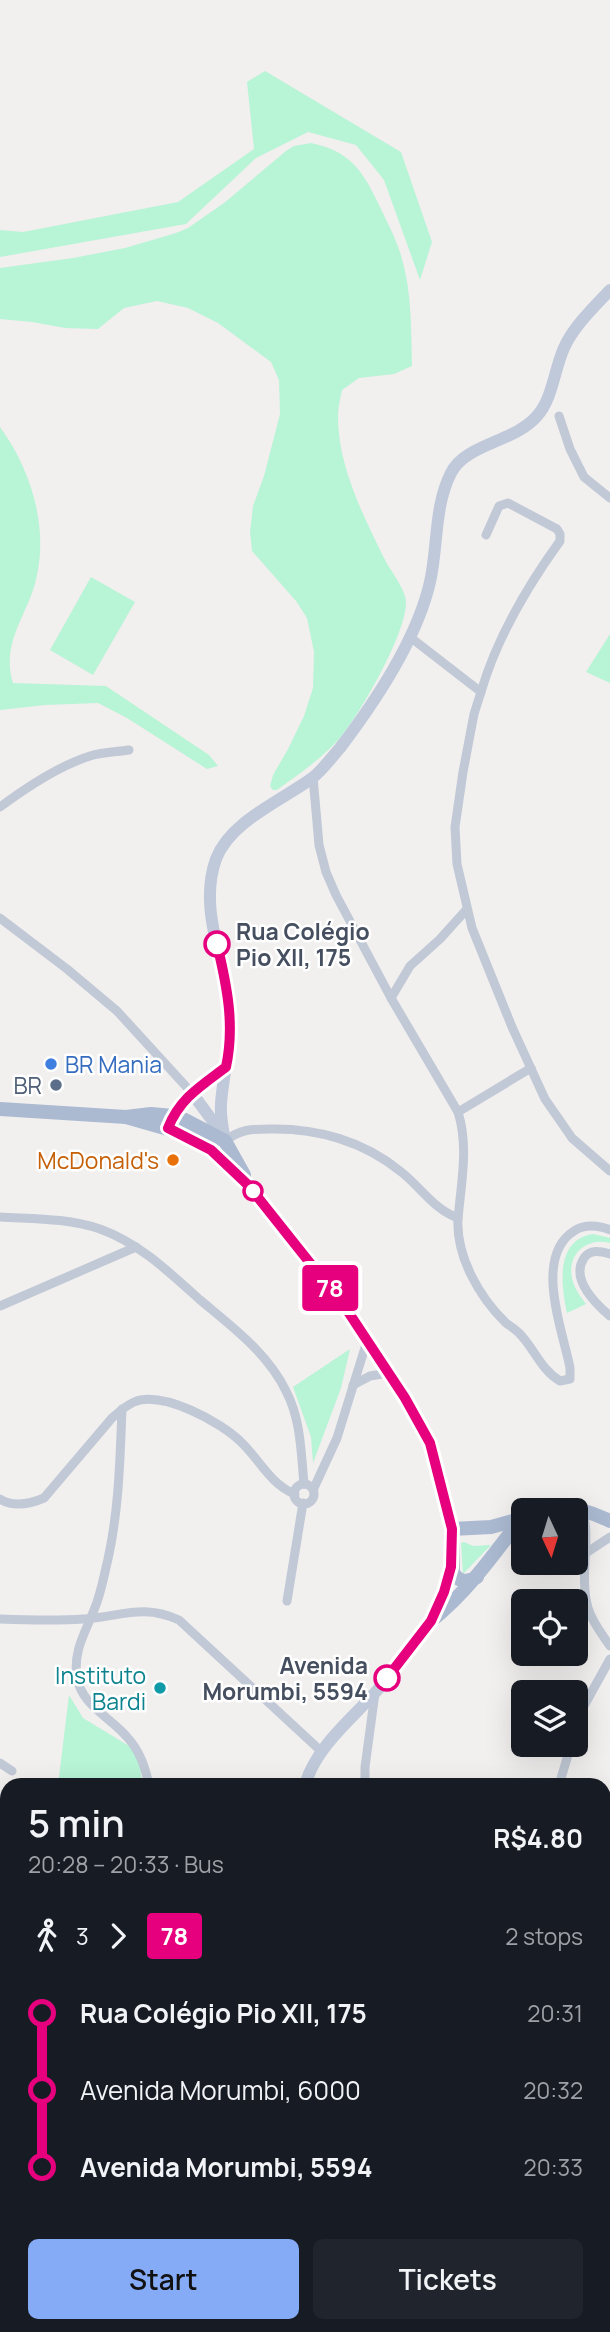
<!DOCTYPE html>
<meta charset="utf-8">
<style>
:root{--surface:#171b24;--page:#20242c;--text:#f1f3f6;--muted:#9ea1a6;--accent:#86abf6}
body{margin:0;font-family:Manrope,sans-serif;background:var(--page);color:var(--text);height:100vh;display:flex;flex-direction:column;font-size:26px;white-space:nowrap}
*{box-sizing:border-box;margin:0}
p{font-size:23px;color:var(--muted)}
.icon{flex:none;width:38px;height:38px;fill:none;stroke:currentColor;stroke-width:2;stroke-linecap:round;stroke-linejoin:round}
.map{position:relative;flex:1;overflow:hidden}
.sheet{position:absolute;left:0px;top:1778px;width:611px;height:555px;display:flex;flex-direction:column;background:var(--surface);border-radius:21px 21px 0 0;box-shadow:0 7px 28px #0002}
.sheet>*{flex:none}
.badge{padding:0 14px;border-radius:5px;font-size:24px;line-height:46px}
.needle{width:46px;rotate:176deg}
.buttons{position:absolute;left:511px;top:1498px;display:grid;gap:14px}
.buttons a{display:grid;place-items:center;width:77px;height:77px;border-radius:10px;background:var(--surface);box-shadow:0 7px 28px #0002;font-size:35px}
.map>.badge{position:absolute;translate:-50% -50%;box-shadow:0 0 0 4px #fff}
.legs{display:flex;align-items:center;gap:10px;height:77px;padding:0 28px;font-size:23px}
.legs p{margin-inline-start:auto}
.head{display:flex;align-items:center;justify-content:space-between;height:119px;padding:0 28px}
h1{font-size:38px;font-weight:600;line-height:52px}
.button{display:flex;gap:14px;margin-top:auto;padding:14px 28px}
.button a{flex:1;height:80px;border-radius:10px;background:var(--accent);color:#111;font-size:28px;font-weight:600;line-height:80px;text-align:center}
.button a+a{background:var(--page);color:var(--text)}
ul{padding:0 28px;list-style:none}
li{display:flex;align-items:center;gap:24px;height:77px;font-size:26px}
li i{display:grid;place-items:center;width:10px;height:100%;margin:0 9px;background:currentColor}
li i::after{content:'';width:18px;height:18px;margin:-9px;border:5px solid;border-radius:50%;background:var(--surface)}
li p{margin-inline-start:auto}
li:first-child i{background:linear-gradient(#0000 50%,currentColor 0)}
li:last-child i{background:linear-gradient(currentColor 50%,#0000 0)}
.map>svg:first-child{display:block}
.green{fill:#b8f4d6}
.lines{fill:none;stroke-linecap:round;stroke-linejoin:round}
.street{stroke:#c1c9d6;stroke-width:9}
.secondary{stroke:#bfc9da;stroke-width:12}
.primary{stroke:#abbad1;stroke-width:14}
.line-1-casing{stroke:#fff;stroke-width:16}
.line-1{stroke:#e6007e;stroke-width:10}
.stop-1-dot{fill:#fff;stroke:#e6007e;stroke-width:3.5}
.shop-dot{fill:#3f7fe0;stroke:#fff;stroke-width:2.5}
.service-dot{fill:#5c6f8a;stroke:#fff;stroke-width:2.5}
.food-dot{fill:#e8710a;stroke:#fff;stroke-width:2.5}
.culture-dot{fill:#0f9aa8;stroke:#fff;stroke-width:2.5}
.labels{text-anchor:middle;dominant-baseline:central;stroke-width:5;stroke-linejoin:round;paint-order:stroke}
.stop-label{font-size:23px;font-weight:bold;fill:#454f5f;stroke:#fff;text-anchor:start}
.shop-label{font-size:23px;fill:#366cbe;stroke:#fff;text-anchor:start}
.service-label{font-size:23px;fill:#4e5e75;stroke:#fff;text-anchor:end}
.food-label{font-size:23px;fill:#c56008;stroke:#fff;text-anchor:end}
.culture-label{font-size:23px;fill:#0d838f;stroke:#fff;text-anchor:end}
</style>
<div class="map">
<svg width="610" height="2332" viewBox="0 0 610 2332">
<rect width="100%" height="100%" fill="#f2efef"/>
<!-- green -->
<g class="green">
<polygon points="265,71 401,152 432,242 420,280 384,180 356,145 308,132 256,158 186,224 0,257 0,230 23,232 178,202 254,149 247,82"/>
<path d="M 311,143 C 350,151 363,171 379,205 C 387,222 397,240 402,259 C 412,293 411,331 412,366 L 394,374 L 359,378 L 342,390 C 340,399 338,408 338,417 C 338,466 363,515 384,558 C 390,570 401,583 405,596 C 414,622 358,718 339,739 C 321,759 299,774 277,790 L 273,790 L 270,786 L 273,775 L 288,749 L 304,716 L 313,688 L 314,652 L 307,618 L 296,601 L 252,551 L 250,532 L 253,506 L 264,476 L 280,414 L 279,380 L 271,362 L 218,323 L 188,308 L 157,301 L 124,308 L 98,329 L 65,328 L 32,322 L 0,319 L 0,268 L 73,258 L 125,248 L 176,233 L 188,228 L 224,203 L 286,151 L 294,146 Z"/>
<path d="M 0,427 C 30,468 48,524 37,575 C 30,613 0,641 13,683 L 106,686 L 209,755 L 218,766 L 207,769 L 127,718 L 98,703 L 45,705 L 0,710 Z"/>
<polygon points="91,577 135,602 93,675 50,650"/>
<polygon points="610,634 610,683 586,672"/>
<path d="M 593,1234 L 610,1238 L 610,1243 C 587,1237 567,1254 572,1278 C 574,1288 580,1296 586,1304 L 567,1313 C 561,1285 555,1240 593,1234 Z"/>
<polygon points="350,1349 341,1388 313,1463 311,1437 293,1387"/>
<polygon points="464,1542 473,1546 491,1545 463,1574 461,1543"/>
<polygon points="69,1695 83,1718 139,1752 142,1785 58,1785"/>
</g>
<g class="lines">
<!-- street -->
<g class="street">
<polyline points="559,416 570,449 584,477 610,498"/>
<polyline points="410,637 481,692 474,714 463,772 455,827 457,864 472,928 512,1027 545,1099 572,1138 610,1171"/>
<path d="M 481,692 C 497,637 526,588 560,541 L 560,534 L 557,529 L 508,503 L 499,506 L 486,535"/>
<path d="M 313,777 L 319,845 L 326,872 L 336,895 L 391,998 L 458,1112 C 469,1147 461,1183 458,1219 C 456,1256 479,1297 506,1323 C 510,1326 515,1329 519,1333 C 534,1348 541,1370 560,1381 L 570,1379 L 570,1368 C 563,1331 533,1257 574,1231 C 584,1224 599,1225 610,1230"/>
<path d="M 0,807 C 27,787 58,766 90,756 C 103,752 116,752 129,750"/>
<polyline points="0,918 67,969 117,1011 192,1093"/>
<polyline points="391,998 410,966 440,939 467,909"/>
<polyline points="458,1112 531,1068"/>
<path d="M 225,1141 C 240,1129 252,1129 270,1129 C 317,1128 363,1141 400,1171 C 420,1186 434,1210 458,1218"/>
<path d="M 0,1217 C 34,1219 67,1218 100,1229 C 139,1243 169,1272 199,1299 C 231,1326 267,1352 286,1391 C 301,1419 301,1453 304,1484"/>
<path d="M 610,1254 C 600,1251 590,1249 584,1258 C 570,1279 596,1304 610,1316"/>
<polyline points="0,1306 136,1247"/>
<polyline points="353,1385 370,1376 388,1373"/>
<path d="M 122,1409 C 120,1459 119,1509 108,1559 C 104,1575 101,1594 94,1610 C 85,1633 73,1651 77,1677 C 81,1705 110,1717 127,1737 C 140,1751 145,1767 149,1785"/>
<circle cx="304" cy="1494" r="10"/>
<polyline points="313,1490 337,1438 367,1341"/>
<path d="M 0,1499 C 13,1507 30,1504 44,1498 L 112,1418 C 119,1412 125,1406 134,1402 C 162,1390 221,1422 241,1442 C 260,1460 270,1484 295,1494"/>
<path d="M 583,1510 C 591,1542 579,1576 588,1608 C 592,1622 602,1634 610,1646"/>
<polyline points="586,1553 610,1537"/>
<polyline points="287,1601 303,1503"/>
<path d="M 0,1619 C 27,1620 55,1621 83,1619 C 120,1617 142,1603 179,1620 L 322,1752"/>
<polyline points="576,1727 579,1715 610,1659"/>
<polyline points="0,1763 12,1771"/>
<polyline points="365,1785 365,1767 375,1693"/>
<polyline points="559,1785 571,1745"/>
<polyline points="604,1860 610,1861"/>
<polyline points="0,1887 1,1880"/>
<polyline points="0,1934 7,1939"/>
<polyline points="0,2046 7,2050"/>
<polyline points="604,2053 610,2045"/>
<polyline points="0,2203 7,2210"/>
<polyline points="0,2260 7,2262"/>
<polyline points="604,2298 610,2297"/>
<polyline points="156,2326 166,2332"/>
<polyline points="286,2326 289,2332"/>
<polyline points="18,2332 21,2326"/>
</g>
<!-- secondary -->
<g class="secondary">
<polyline points="192,1093 220,1131"/>
<polyline points="170,1123 183,1100 226,1067"/>
<path d="M 225,1141 C 223,1129 220,1117 221,1104 C 223,1072 233,1042 230,1010 C 225,961 198,909 216,859 C 230,822 280,801 311,779 C 322,771 331,758 340,748 C 375,702 417,639 430,582 C 438,547 434,506 451,473 C 465,444 515,442 537,416 C 553,398 554,370 564,348 C 573,327 594,307 610,290"/>
<path d="M 305,1785 C 315,1749 349,1721 373,1695 C 408,1657 438,1617 451,1567"/>
<polyline points="319,2332 321,2326"/>
</g>
<!-- primary -->
<g class="primary">
<polyline points="0,1109 126,1117 151,1114 173,1116 185,1120 225,1141 244,1175"/>
<path d="M 126,1117 L 175,1131 L 196,1141 L 223,1159 L 248,1185 L 345,1307 L 405,1398 L 430,1443 L 452,1529 L 453,1573 C 459,1582 467,1583 477,1577"/>
<path d="M 538,1510 C 563,1502 588,1510 610,1521"/>
<polyline points="452,1529 491,1527 523,1518"/>
<path d="M 431,1621 C 467,1592 492,1557 520,1520"/>
</g>
</g>
<g class="lines">
<!-- line-1 casing -->
<g class="line-1-casing">
<path id="line-1" d="M 217,944 C 227,986 235,1025 226,1067 C 201,1086 180,1098 168,1128 L 211,1150 L 248,1185 L 345,1307 L 405,1398 L 430,1443 L 452,1529 L 451,1567 L 444,1592 L 431,1621 L 387,1678"/>
</g>
<!-- line-1 -->
<use href="#line-1" class="line-1"/>
</g>
<!-- markers -->
<g class="stop-1-dot">
<circle cx="217" cy="944" r="12"/>
<circle cx="253" cy="1191" r="9"/>
<circle cx="387" cy="1678" r="12"/>
</g>
<circle class="shop-dot" cx="51" cy="1064" r="7"/>
<circle class="service-dot" cx="56" cy="1085" r="7"/>
<circle class="food-dot" cx="173" cy="1160" r="7"/>
<circle class="culture-dot" cx="160" cy="1688" r="7"/>
<g class="labels">
<!-- stop labels -->
<g class="stop-label">
<text x="236" y="931">Rua Colégio<tspan x="236" dy="26">Pio XII, 175</tspan></text>
<text x="368" y="1665" text-anchor="end">Avenida<tspan x="368" dy="26">Morumbi, 5594</tspan></text>
</g>
<!-- shop labels -->
<g class="shop-label">
<text x="65" y="1064">BR Mania</text>
</g>
<!-- service labels -->
<g class="service-label">
<text x="42" y="1085">BR</text>
</g>
<!-- food labels -->
<g class="food-label">
<text x="159" y="1160">McDonald's</text>
</g>
<!-- culture labels -->
<g class="culture-label">
<text x="146" y="1675">Instituto<tspan x="146" dy="26">Bardi</tspan></text>
</g>
</g>
</svg>
<div class="buttons">
<a><svg class="needle" viewBox="-14 -14 28 28"><path d="M0-13l5 13h-10z" fill="#e53935"/><path d="M0 13l5-13h-10z" fill="#9ea1a6"/></svg></a>
<a><svg class="icon" aria-label="locate" viewBox="0 0 24 24"><circle cx="12" cy="12" r="6"/><path d="M12 2v4M12 18v4M2 12h4M18 12h4"/></svg></a>
<a><svg class="icon" aria-label="layers" viewBox="0 0 24 24"><path d="M12 4l9 5-9 5-9-5zM3 14l9 5 9-5"/></svg></a>
</div>
<b class="badge" style="left:330px;top:1288px;background:#e6007e;color:#fff">78</b>
<section class="sheet">
<div class="head"><div><h1>5 min</h1><p>20:28 – 20:33 · Bus</p></div><b>R$4.80</b></div>
<div class="legs"><svg class="icon" aria-label="walk" viewBox="0 0 24 24"><circle cx="13" cy="4" r="2"/><path d="M13 8l-2 6 4 7M11 14l-3 7M7 12l3-4h3l4 4"/></svg>3<svg class="icon" aria-label="forward" viewBox="0 0 24 24"><path d="M9 5l7 7-7 7"/></svg><b class="badge" style="background:#e6007e;color:#fff">78</b><p>2 stops</p></div>
<ul>
<li><i style="color:#e6007e"></i><b>Rua Colégio Pio XII, 175</b><p>20:31</p></li>
<li><i style="color:#e6007e"></i><span>Avenida Morumbi, 6000</span><p>20:32</p></li>
<li><i style="color:#e6007e"></i><b>Avenida Morumbi, 5594</b><p>20:33</p></li>
</ul>
<div class="button"><a>Start</a><a>Tickets</a></div>
</section>
</div>
